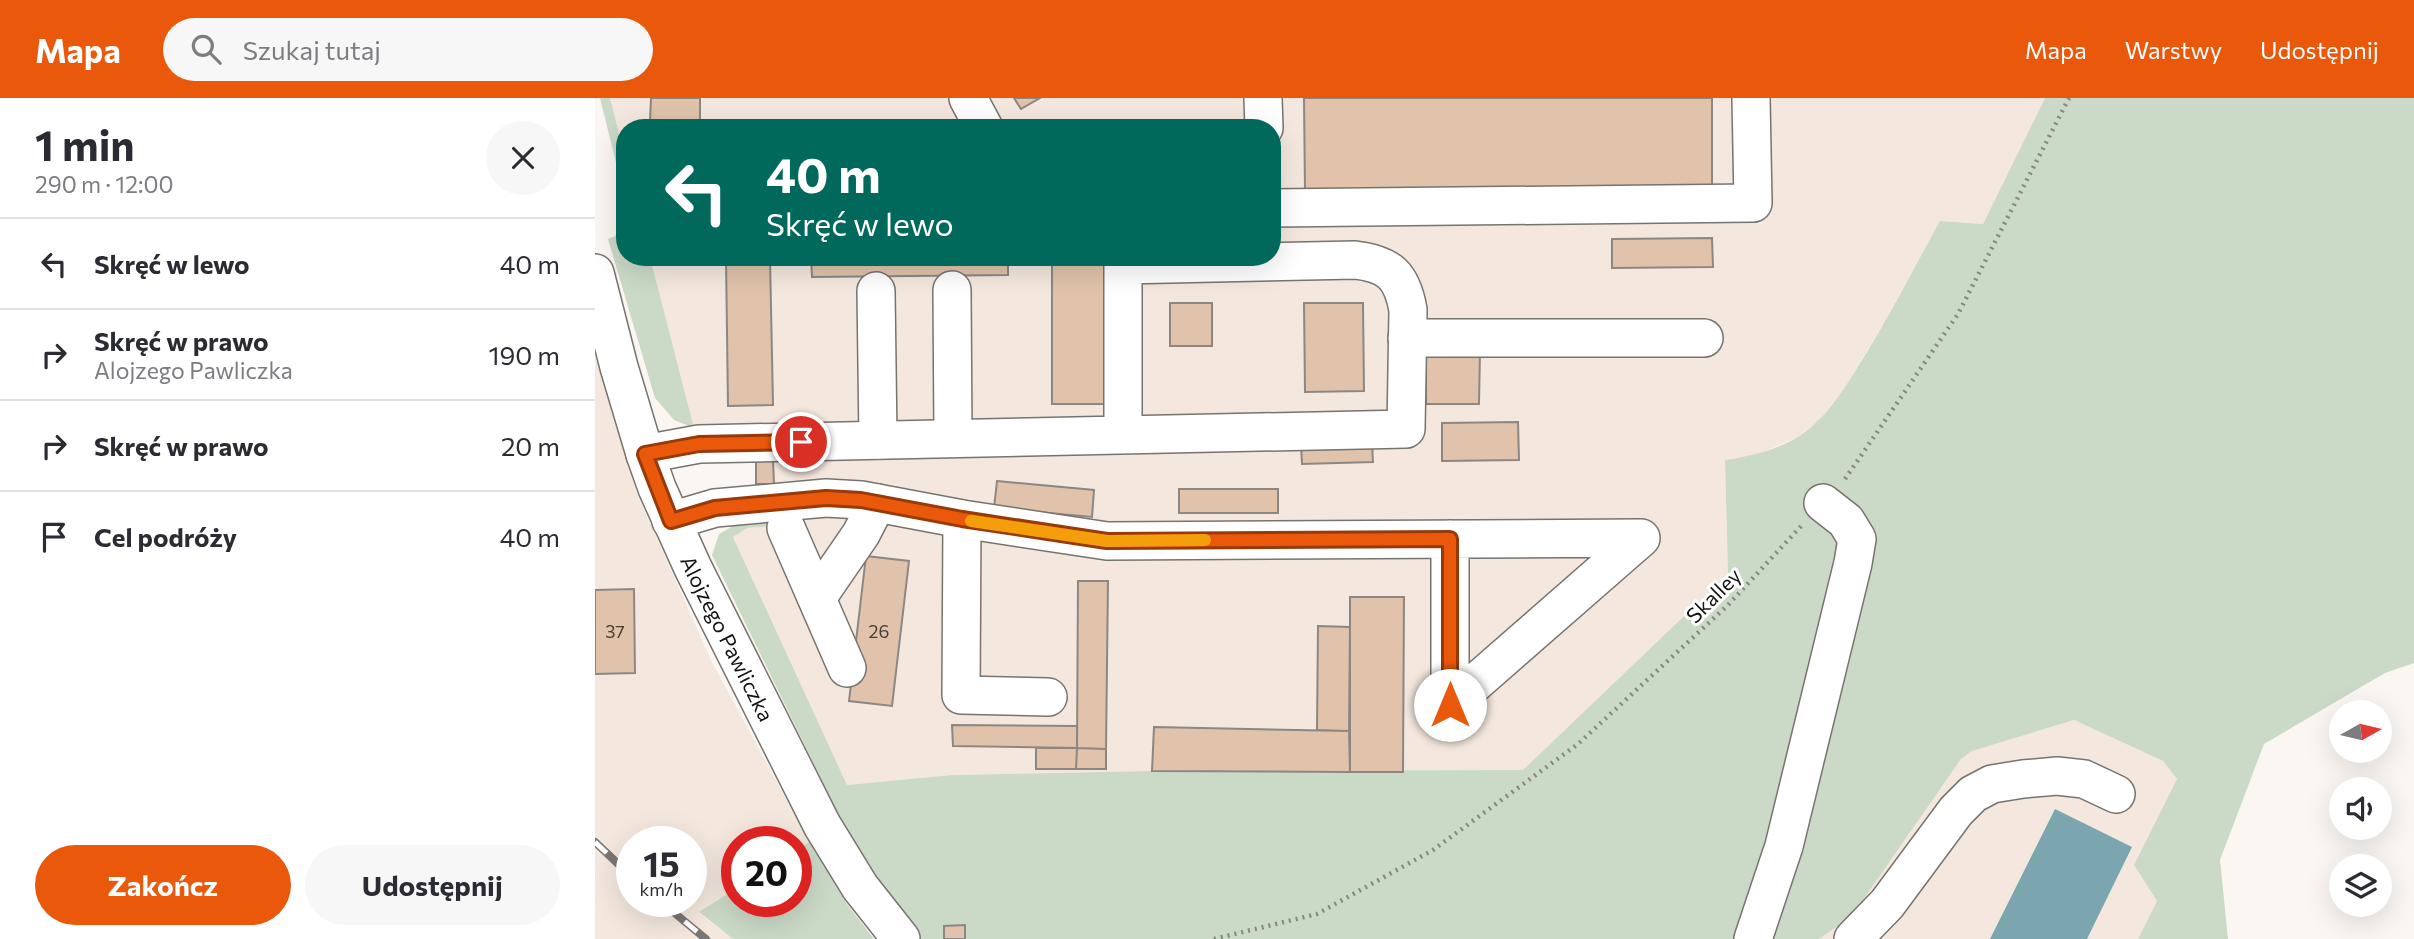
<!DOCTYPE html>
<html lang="pl">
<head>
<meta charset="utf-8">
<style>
  body { margin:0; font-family:Commissioner,sans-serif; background:#f7f7f7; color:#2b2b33; height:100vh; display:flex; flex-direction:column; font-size:26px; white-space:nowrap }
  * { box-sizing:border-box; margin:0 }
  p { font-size:23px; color:#7c7c81 }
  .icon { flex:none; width:38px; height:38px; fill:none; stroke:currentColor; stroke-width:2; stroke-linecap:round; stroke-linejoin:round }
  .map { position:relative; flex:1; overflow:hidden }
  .side { display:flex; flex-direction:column; background:#fff; width:595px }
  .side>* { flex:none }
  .hud { position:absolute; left:21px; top:21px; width:665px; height:147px; border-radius:28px; box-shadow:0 7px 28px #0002; background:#00695c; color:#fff; overflow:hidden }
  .needle { width:46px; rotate:82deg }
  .tools { position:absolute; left:1734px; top:602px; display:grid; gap:14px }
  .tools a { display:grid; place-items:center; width:63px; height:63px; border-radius:50%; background:#fff; box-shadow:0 7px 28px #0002; font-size:35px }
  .speed { position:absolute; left:21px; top:728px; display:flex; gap:14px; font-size:35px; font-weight:700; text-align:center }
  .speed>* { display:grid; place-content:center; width:91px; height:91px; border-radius:50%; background:#fff; box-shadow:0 7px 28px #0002; line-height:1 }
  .speed small { font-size:18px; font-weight:400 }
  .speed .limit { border:10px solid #d22; background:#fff; color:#111 }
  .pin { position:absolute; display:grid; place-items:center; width:60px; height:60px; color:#fff; margin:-30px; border:4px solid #fff; border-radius:50%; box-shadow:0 2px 7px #0007 }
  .me { position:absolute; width:77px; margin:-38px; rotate:0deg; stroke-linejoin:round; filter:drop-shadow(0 0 5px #0008) }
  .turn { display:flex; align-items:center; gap:24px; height:147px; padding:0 35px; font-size:32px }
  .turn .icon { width:91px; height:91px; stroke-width:2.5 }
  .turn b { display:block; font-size:49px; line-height:60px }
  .round { display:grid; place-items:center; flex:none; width:74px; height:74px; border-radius:37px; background:#f7f7f7 }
  .headline { display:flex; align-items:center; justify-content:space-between; height:119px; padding:0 35px }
  h1 { font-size:42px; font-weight:700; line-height:52px }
  .cta { display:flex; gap:14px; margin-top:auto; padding:14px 35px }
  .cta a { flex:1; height:80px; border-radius:42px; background:#ea580c; color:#fff; font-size:28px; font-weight:700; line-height:80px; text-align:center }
  .cta a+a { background:#f7f7f7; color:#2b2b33 }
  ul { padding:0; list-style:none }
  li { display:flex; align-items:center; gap:21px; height:91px; padding:0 35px; border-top:2px solid #e1e1e2 }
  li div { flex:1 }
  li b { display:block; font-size:26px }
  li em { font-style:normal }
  header { display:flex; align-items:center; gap:42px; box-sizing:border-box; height:98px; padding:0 35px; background:#ea580c; color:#fff }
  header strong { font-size:33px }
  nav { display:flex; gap:38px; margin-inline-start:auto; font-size:24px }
  .search { width:490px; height:63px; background:#f7f7f7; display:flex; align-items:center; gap:18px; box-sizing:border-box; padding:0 24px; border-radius:38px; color:#7c7c81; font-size:26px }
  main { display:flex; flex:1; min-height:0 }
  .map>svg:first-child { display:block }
</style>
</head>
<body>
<header>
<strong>Mapa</strong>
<div class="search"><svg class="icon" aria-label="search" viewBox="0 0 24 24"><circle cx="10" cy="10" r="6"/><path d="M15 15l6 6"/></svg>Szukaj tutaj</div>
<nav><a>Mapa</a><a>Warstwy</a><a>Udostępnij</a></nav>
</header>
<main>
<section class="side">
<div class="headline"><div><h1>1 min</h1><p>290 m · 12:00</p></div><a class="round"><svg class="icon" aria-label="close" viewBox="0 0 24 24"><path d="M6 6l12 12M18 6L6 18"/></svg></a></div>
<ul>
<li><svg class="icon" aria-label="left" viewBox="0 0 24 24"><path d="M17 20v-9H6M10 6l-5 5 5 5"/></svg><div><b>Skręć w lewo</b></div><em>40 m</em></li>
<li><svg class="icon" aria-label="right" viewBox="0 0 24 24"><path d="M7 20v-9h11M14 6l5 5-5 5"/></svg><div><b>Skręć w prawo</b><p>Alojzego Pawliczka</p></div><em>190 m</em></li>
<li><svg class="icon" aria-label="right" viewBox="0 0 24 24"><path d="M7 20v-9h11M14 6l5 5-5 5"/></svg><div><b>Skręć w prawo</b></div><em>20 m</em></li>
<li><svg class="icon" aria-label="arrive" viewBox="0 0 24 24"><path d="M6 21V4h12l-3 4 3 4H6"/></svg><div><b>Cel podróży</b></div><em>40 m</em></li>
</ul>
<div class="cta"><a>Zakończ</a><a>Udostępnij</a></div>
</section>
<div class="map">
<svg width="1819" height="841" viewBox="0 0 1819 841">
  <rect width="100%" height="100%" fill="#fbf6f1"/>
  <path fill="#f4e8de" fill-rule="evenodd" d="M15 0H1450L1388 126 1345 123 1288 226 1246 296 1222 324 1203 339 1161 357 1130 362 1133 476 928 672 557 673 357 677 252 687 138 439 152 430 179 428 178 328 99 330 55 159H677V30H30V59Z
    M0 249 41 393 115 560 214 744 201 752V744H142V790L104 815 138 841H0ZM37 744H96V803H37Z
    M1479 622 1568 663 1582 681 1539 767 1562 803 1543 841H1224L1257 818 1366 661 1377 653Z"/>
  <path fill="#cbd9c7" d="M5 0H15L30 59V101Z
    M1450 0H1819V565L1790 575 1669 646 1625 762 1633 841H1543L1562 803 1539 767 1582 681 1568 663 1479 622 1377 653 1366 661 1257 818 1224 841H323L270 771 117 457 124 436 154 419 179 415V428L152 430 138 439 252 687 357 677 557 673 928 672 1133 476 1130 362C1156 358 1183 352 1206 337 1236 316 1253 284 1272 254 1298 211 1321 166 1345 123L1388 126Z
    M30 134V159H55L99 330 79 322 60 300 13 141Z
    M214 744 252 806 279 841H138L104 814 142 790V803H201V752Z"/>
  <path fill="#7ba5af" d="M1460 711 1537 749 1492 841H1395Z"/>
  <path fill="#e0c3aa" stroke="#8c8783" stroke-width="2" d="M56 0H105V25H102V30H76V24H55Z
    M419 0H445L426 11Z
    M709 0H1117V90L710 94Z
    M1117 140 1118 169 1017 170V141Z
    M216 159H413V177L217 179Z
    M457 159H510L511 306H457Z
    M175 160 178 307 133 308 131 161Z
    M575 205H617V248H575Z
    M709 205H768L769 293 710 294Z
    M831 253H885L884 306H831Z
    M923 324 924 362 847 363V325Z
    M777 345 778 364 707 366 706 347Z
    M161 361H178L179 386H161Z
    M402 383 499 392 497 419 399 410Z
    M584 391H683V415H584Z
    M271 458 314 463 297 608 254 603Z
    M483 483H513L511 651 482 650Z
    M39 491 40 575 0 576V492Z
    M755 499H809L808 674H755Z
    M723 528 755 529 754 633 722 632Z
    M357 627 482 628V650L358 648Z
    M559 629 754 633 755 674 557 673Z
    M441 650H482L481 671H441Z
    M482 650 511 651V671H481Z
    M370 827V841H349V828Z"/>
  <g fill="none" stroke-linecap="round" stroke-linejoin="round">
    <defs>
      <g id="minor">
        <path d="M373 0 389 30"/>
        <path d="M668 0 669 30"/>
        <path d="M677 110 1158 105 1156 0"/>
        <path id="s1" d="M0 175 24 269 50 356 62 390 98 470 227 727 265 789 306 841"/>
        <path d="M357 192 358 340"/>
        <path d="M281 193 283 342"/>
        <path d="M812 240H1109"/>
        <path d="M50 356 104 346 811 331 813 212C807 177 794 166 760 162L528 167V337"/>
        <path d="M367 421 366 597 453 599"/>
        <path d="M76 423 120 410 231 400 266 402 367 421 512 443 1046 440 855 607V441"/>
        <path d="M191 430 252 570"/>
        <path d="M222 500 266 436 282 405"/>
        <path d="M1158 841 1189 748 1258 465 1262 441 1251 423 1228 405"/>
        <path d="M1258 841 1292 806 1361 713 1378 696 1397 686 1428 681 1462 678 1489 681 1521 696"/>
      </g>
    </defs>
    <use href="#minor" stroke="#77736f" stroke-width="40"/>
    <path stroke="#888582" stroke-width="4.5" stroke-dasharray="2 5" stroke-linecap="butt" d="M1250 381 1363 216 1474 0
      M619 841 722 816 838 752 983 646 1133 507 1208 426"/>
    <use href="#minor" stroke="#fff" stroke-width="37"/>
    <defs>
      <path id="rail" d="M0 744 37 779
        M65 803 111 841"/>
    </defs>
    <use href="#rail" stroke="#797673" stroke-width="8"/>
    <use href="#rail" stroke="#fff" stroke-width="5" stroke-dasharray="16" stroke-linecap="butt"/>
  </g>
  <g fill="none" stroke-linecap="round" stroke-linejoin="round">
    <defs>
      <path id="route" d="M206 344 104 346 50 356 76 423 120 410 231 400 266 402 367 421 512 443 855 441V607"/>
    </defs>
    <use href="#route" stroke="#983908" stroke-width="18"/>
    <use href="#route" stroke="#ea580c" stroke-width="12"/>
    <path stroke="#f59e0b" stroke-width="12" d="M376 423 512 443 610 442"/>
  </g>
  <g text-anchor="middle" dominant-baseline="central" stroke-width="6" stroke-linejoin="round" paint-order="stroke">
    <g font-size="18" fill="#463e36">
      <text x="20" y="533">37</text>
      <text x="284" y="533">26</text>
    </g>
    <g font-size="21" fill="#131210" stroke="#fff">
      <text transform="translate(1118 497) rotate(-45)">Skalley</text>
      <text stroke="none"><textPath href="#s1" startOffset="390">Alojzego Pawliczka</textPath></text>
    </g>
  </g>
</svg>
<div class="tools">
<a><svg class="needle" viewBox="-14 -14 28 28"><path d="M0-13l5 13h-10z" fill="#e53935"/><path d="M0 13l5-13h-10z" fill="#7c7c81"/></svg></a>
<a><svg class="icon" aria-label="sound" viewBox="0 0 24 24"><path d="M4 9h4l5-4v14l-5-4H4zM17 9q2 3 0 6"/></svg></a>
<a><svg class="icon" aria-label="layers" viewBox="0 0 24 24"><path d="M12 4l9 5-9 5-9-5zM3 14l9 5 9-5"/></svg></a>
</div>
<div class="speed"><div>15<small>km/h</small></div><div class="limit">20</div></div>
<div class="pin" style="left:206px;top:344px;background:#d93025"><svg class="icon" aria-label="arrive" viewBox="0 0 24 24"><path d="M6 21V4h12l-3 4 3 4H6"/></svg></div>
<svg class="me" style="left:855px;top:607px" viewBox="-20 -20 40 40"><circle r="19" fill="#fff"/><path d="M0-13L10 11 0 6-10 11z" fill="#ea580c"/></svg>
<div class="hud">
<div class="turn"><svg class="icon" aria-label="left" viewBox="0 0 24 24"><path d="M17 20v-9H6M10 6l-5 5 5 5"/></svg><div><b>40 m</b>Skręć w lewo</div></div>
</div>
</div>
</main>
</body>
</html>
